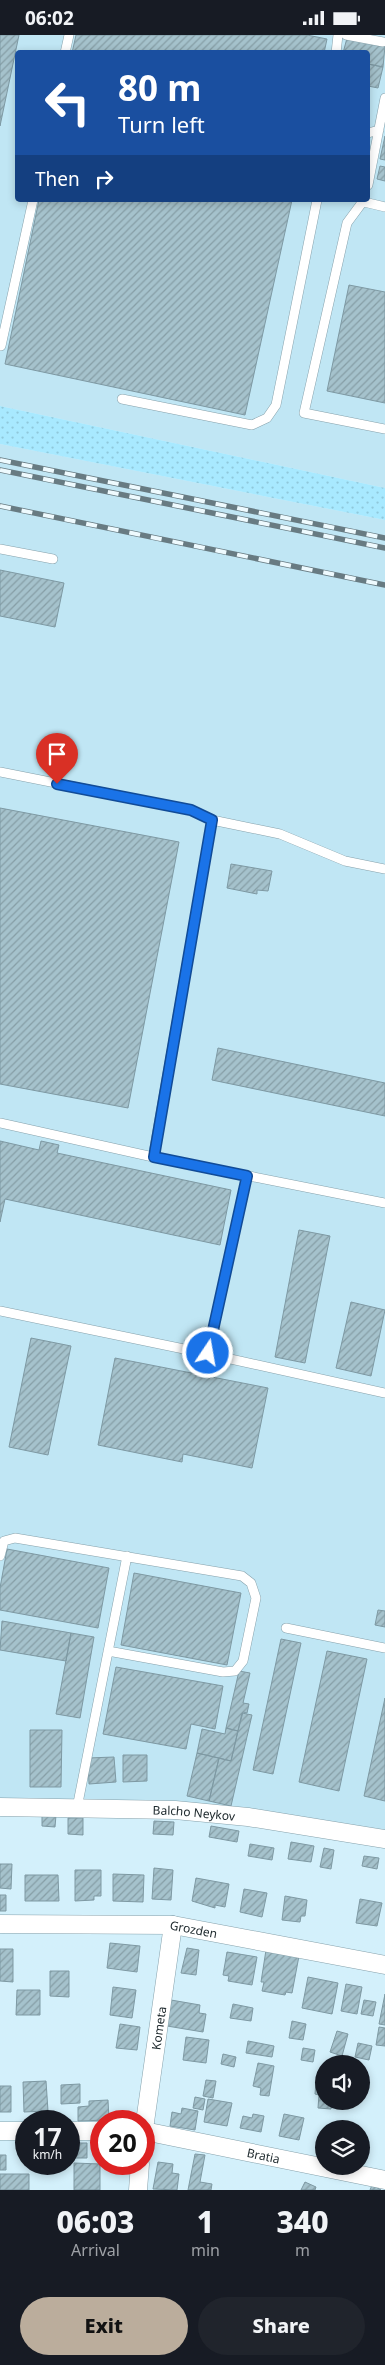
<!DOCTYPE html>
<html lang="en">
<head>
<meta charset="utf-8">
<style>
  body { margin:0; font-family:"Noto Sans",sans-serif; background:#20242c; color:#f1f3f6; height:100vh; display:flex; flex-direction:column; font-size:19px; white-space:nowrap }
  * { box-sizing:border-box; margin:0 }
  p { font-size:16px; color:#9ea1a6 }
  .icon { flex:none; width:28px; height:28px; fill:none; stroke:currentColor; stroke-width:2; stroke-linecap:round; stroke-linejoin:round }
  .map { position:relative; height:2155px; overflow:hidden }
  .details { display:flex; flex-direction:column; background:#171b24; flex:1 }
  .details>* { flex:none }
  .top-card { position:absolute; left:15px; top:15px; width:355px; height:152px; border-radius:5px; box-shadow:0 2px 8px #0003; background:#1a4fa0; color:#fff; overflow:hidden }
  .buttons { position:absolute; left:315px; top:2020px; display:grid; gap:10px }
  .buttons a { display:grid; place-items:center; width:55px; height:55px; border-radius:50%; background:#171b24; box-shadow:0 2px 8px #0003; font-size:25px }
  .speed { position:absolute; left:15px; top:2075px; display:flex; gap:10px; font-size:25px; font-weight:700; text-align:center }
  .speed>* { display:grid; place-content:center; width:65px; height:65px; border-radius:50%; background:#171b24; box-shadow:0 2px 8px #0003; line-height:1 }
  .speed small { font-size:12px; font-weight:400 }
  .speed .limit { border:8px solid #d22; background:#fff; color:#111 }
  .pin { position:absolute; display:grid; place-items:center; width:42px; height:42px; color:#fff; margin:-51px -21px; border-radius:50% 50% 50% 0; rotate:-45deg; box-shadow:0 0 5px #0007 }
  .pin .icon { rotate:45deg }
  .me { position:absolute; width:55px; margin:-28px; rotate:12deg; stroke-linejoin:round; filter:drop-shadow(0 0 4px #0008) }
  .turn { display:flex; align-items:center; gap:18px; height:105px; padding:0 20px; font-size:22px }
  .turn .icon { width:65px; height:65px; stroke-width:2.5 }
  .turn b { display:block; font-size:35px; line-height:42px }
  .then { display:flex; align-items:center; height:48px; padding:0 20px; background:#0003; gap:10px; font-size:19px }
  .eta { display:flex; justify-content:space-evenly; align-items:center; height:85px; text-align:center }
  .eta b { font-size:30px; font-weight:800; line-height:35px }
  .button { display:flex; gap:10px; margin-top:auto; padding:10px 20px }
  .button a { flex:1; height:58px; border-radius:30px; background:#bbad9c; color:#111; font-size:20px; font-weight:800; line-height:58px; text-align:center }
  .button a+a { background:#20242c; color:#f1f3f6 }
  .status { display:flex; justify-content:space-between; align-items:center; height:35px; padding:0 25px; background:#171b24; direction:ltr }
  .status svg { height:14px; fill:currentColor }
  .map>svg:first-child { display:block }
</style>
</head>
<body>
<div class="status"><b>06:02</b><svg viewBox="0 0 49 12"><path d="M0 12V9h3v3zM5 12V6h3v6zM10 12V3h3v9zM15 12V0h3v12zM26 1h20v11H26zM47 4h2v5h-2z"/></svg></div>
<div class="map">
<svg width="385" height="2155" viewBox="0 0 385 2155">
  <defs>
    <pattern id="grass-dots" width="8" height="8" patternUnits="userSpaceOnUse" patternTransform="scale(1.25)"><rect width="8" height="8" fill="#a8e9ff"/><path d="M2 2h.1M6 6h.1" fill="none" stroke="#90c8db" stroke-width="1.8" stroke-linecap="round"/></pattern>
    <pattern id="building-hatch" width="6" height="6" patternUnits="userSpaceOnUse" patternTransform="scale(1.25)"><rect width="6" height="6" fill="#a5c2cc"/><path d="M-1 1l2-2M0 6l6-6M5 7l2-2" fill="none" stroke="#869ea6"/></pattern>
  </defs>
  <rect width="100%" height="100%" fill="#d3f0fb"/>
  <path fill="#c0e6f4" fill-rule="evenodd" d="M0 0H385V453L0 371ZM18 18H368V165H18Z
    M0 409 385 485V1799L0 1767Z"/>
  <path fill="url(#grass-dots)" d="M0 371 385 453V485L0 409Z"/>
  <path fill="url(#building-hatch)" stroke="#7e99a3" d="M0 0H19L0 91Z
    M76 0H307L327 4 324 18H72Z
    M347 3 385 11 383 32 368 29V18H343Z
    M368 29 383 32 378 53 368 51Z
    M385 101V125L380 124Z
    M380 131 385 132V146L377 144Z
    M39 165H292L245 380 5 329Z
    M349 250 385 257V368L327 356Z
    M0 535 64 548 55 592 0 581Z
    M0 773 179 807 128 1073 0 1049Z
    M231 829 272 836 268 856 257 855V859L227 853Z
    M218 1013 385 1048V1081L212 1045Z
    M0 1106 39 1115 41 1106 59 1110 57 1118 231 1155 220 1210 5 1164 0 1187Z
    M299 1195 330 1201 305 1328 275 1322Z
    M351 1267 385 1275 371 1341 336 1333Z
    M31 1303 71 1311 48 1420 9 1412Z
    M115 1323 268 1353 252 1433 183 1419 182 1427 98 1410Z
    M7 1514 109 1533 98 1593 0 1575V1553Z
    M134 1538 241 1558 227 1630 121 1610Z
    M378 1575 385 1576V1592L375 1590Z
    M2 1586 71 1598 66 1626 0 1615Z
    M71 1598 94 1602 80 1683 56 1679Z
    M281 1604 301 1608 273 1739 253 1735Z
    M327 1616 367 1624 339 1756 299 1747Z
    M116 1632 223 1651 215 1694 191 1689 186 1714 103 1699Z
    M239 1636 250 1638 243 1668 249 1669 247 1678 243 1677 238 1696 226 1693Z
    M385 1663V1766L364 1761Z
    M242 1678 252 1680 231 1771 209 1766 219 1723 231 1726Z
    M226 1693 238 1696 231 1726 197 1718 202 1694 225 1699Z
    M30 1695H62L61 1752H30Z
    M197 1718 219 1723 209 1766 187 1761Z
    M123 1720H147V1746L123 1747Z
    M114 1722 116 1747 89 1749 88 1723Z
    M42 1779 56 1780 55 1792 42 1791Z
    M68 1783H83V1800L68 1799Z
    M154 1786 174 1787 173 1800 153 1799Z
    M211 1791 239 1796 237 1807 209 1802Z
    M291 1807 314 1811 311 1827 288 1824Z
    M250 1809 274 1813 272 1825 248 1821Z
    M324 1813 334 1815 331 1834 320 1832Z
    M364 1821 379 1823 377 1834 362 1831Z
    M0 1829H12L11 1854 0 1853Z
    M154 1833 173 1835 171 1865 152 1864Z
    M75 1835H101V1861H94V1865L75 1866Z
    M113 1839 144 1840 143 1867 113 1866Z
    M25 1840H58L59 1866H25Z
    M196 1843 229 1849 225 1872 215 1870V1873L192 1866Z
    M244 1854 267 1858 262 1882 240 1877Z
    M0 1860H6V1876H0Z
    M285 1861 307 1865 305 1881H301L300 1887 282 1885Z
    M360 1864 382 1868 377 1891 356 1888Z
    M110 1908 140 1911 137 1937 107 1933Z
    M187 1913 199 1915 196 1940 181 1938Z
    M0 1914H13V1947L0 1946Z
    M266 1915 299 1921 292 1958 286 1957 285 1960 262 1956 264 1947H261Z
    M227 1917 257 1922 252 1950 228 1946 229 1941 223 1940Z
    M50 1936H69V1962L50 1961Z
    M308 1942 338 1948 332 1979 302 1973Z
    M346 1949 362 1952 357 1979 341 1976Z
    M113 1952 136 1955 132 1983 110 1980Z
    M17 1955H40V1980H16Z
    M385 1959V1990L379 1989Z
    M171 1965 200 1970 199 1978 206 1979 203 1997 167 1991Z
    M364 1965 376 1967 373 1981 361 1979Z
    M233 1969 253 1973 251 1986 230 1983Z
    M292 1986 306 1989 303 2005 289 2003Z
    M120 1989 140 1992 137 2015 116 2013Z
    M379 1992 385 1993V2011L376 2010Z
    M337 1996 348 1999 342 2021 330 2017Z
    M186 2002 209 2005 206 2028 183 2025Z
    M248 2006 274 2011 272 2022 246 2018Z
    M358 2008 372 2011 369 2025 355 2022Z
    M303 2013 315 2015 313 2027 301 2025Z
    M223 2019 236 2022 234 2032 221 2029Z
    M258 2028 274 2031 269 2061 260 2060 261 2053 253 2051Z
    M206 2045 216 2046 213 2063 203 2061Z
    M46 2046 48 2076 24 2077 23 2047Z
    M316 2047 324 2048V2066H332L331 2074 318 2073 319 2060 315 2059Z
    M80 2049V2068L61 2069V2050Z
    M0 2051H11V2077H0Z
    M195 2062 205 2064 203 2075 193 2073Z
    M208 2064 232 2068 227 2091 204 2087Z
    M108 2065 109 2085 78 2086V2072L89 2071V2066Z
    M182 2073 198 2076 195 2095 170 2091 172 2077 181 2079Z
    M253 2079 264 2081 261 2097 240 2093 243 2081 252 2083Z
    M284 2079 304 2083 299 2105 279 2101Z
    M69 2108H87V2123H69Z
    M195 2119 205 2120 200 2147 212 2149 211 2155H188Z
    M0 2120H6V2135H0Z
    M158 2127 173 2129 172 2138 179 2139 177 2155 153 2154Z
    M74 2128 100 2129V2155H74Z
    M0 2139H29V2155H0Z
    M305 2147 316 2152 315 2155H301Z
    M372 2150 381 2155H370Z"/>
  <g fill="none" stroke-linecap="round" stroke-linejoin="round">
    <defs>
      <path id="lane" d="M346 0 383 7
        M65 18 69 0
        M336 18 338 0
        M368 98 379 95
        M368 150 385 63
        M364 165 347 188 304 378 385 394
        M364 167 385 172
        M1 311 33 165
        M122 364 252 390 267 383 276 370 317 165
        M0 514 53 524
        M0 737 191 775 212 785
        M0 1088 153 1122 385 1168
        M153 1122 212 785 280 799 345 826 385 834
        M0 1276 208 1319 385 1358
        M208 1319 247 1141
        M0 1521 4 1506 15 1503 242 1541 251 1548 256 1563 243 1626 235 1636 223 1637 108 1616
        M286 1593 385 1613
        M77 1773 127 1521"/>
      <g id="street">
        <path id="s1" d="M0 1772 175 1775 248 1782 385 1804"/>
        <path id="s2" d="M0 1889 173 1890 385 1930"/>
        <path id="s3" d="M144 2094 173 1890"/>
        <path d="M0 2096H26"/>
        <path d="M69 2096H101"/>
        <path id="s4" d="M144 2096 385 2145"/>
        <path d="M138 2155 140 2129"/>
      </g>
    </defs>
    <use href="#lane" stroke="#86a1ab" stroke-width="10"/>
    <use href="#street" stroke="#86a1ab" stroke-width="19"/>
    <use href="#lane" stroke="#fff" stroke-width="9"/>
    <use href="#street" stroke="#fff" stroke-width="18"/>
    <defs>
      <path id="rail" d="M0 425 385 503
        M0 435 385 513
        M0 471 385 550"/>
    </defs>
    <use href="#rail" stroke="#687b82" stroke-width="5.5"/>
    <use href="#rail" stroke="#eefafe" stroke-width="4" stroke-dasharray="11" stroke-linecap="butt"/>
  </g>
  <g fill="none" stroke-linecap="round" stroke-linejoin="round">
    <defs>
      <path id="route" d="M57 749 191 775 212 785 154 1122 247 1141 208 1318"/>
    </defs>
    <use href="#route" stroke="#114b97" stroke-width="12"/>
    <use href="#route" stroke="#1a73e8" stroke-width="9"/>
  </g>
  <g text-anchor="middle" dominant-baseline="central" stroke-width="5" stroke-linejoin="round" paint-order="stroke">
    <g font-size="12" fill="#202b2f" stroke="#eefafe">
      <text stroke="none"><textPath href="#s1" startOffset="194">Balcho Neykov</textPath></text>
      <text stroke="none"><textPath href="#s2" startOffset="194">Grozden</textPath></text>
      <text stroke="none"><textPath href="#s3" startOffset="102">Kometa</textPath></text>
      <text stroke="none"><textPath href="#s4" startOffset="122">Bratia</textPath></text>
    </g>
  </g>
</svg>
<div class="buttons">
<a><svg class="icon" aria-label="sound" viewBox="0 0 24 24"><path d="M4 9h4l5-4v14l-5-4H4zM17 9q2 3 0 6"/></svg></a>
<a><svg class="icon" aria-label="layers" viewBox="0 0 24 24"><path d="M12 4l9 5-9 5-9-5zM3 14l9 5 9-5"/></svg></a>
</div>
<div class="speed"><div>17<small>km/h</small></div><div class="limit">20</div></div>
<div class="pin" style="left:57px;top:749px;background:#d93025"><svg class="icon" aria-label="arrive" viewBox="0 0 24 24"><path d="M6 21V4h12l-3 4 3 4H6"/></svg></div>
<svg class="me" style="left:208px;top:1318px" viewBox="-20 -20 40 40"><circle r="17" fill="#1a73e8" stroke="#fff" stroke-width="3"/><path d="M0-11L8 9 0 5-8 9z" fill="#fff"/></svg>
<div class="top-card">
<div class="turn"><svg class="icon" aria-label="left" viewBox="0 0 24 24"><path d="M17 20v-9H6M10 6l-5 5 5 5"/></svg><div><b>80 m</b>Turn left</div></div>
<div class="then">Then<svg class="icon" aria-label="right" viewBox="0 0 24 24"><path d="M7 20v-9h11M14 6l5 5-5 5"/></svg></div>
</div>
</div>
<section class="details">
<div class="eta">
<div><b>06:03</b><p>Arrival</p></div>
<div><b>1</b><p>min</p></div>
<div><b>340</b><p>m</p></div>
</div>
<div class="button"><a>Exit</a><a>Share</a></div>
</section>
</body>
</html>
